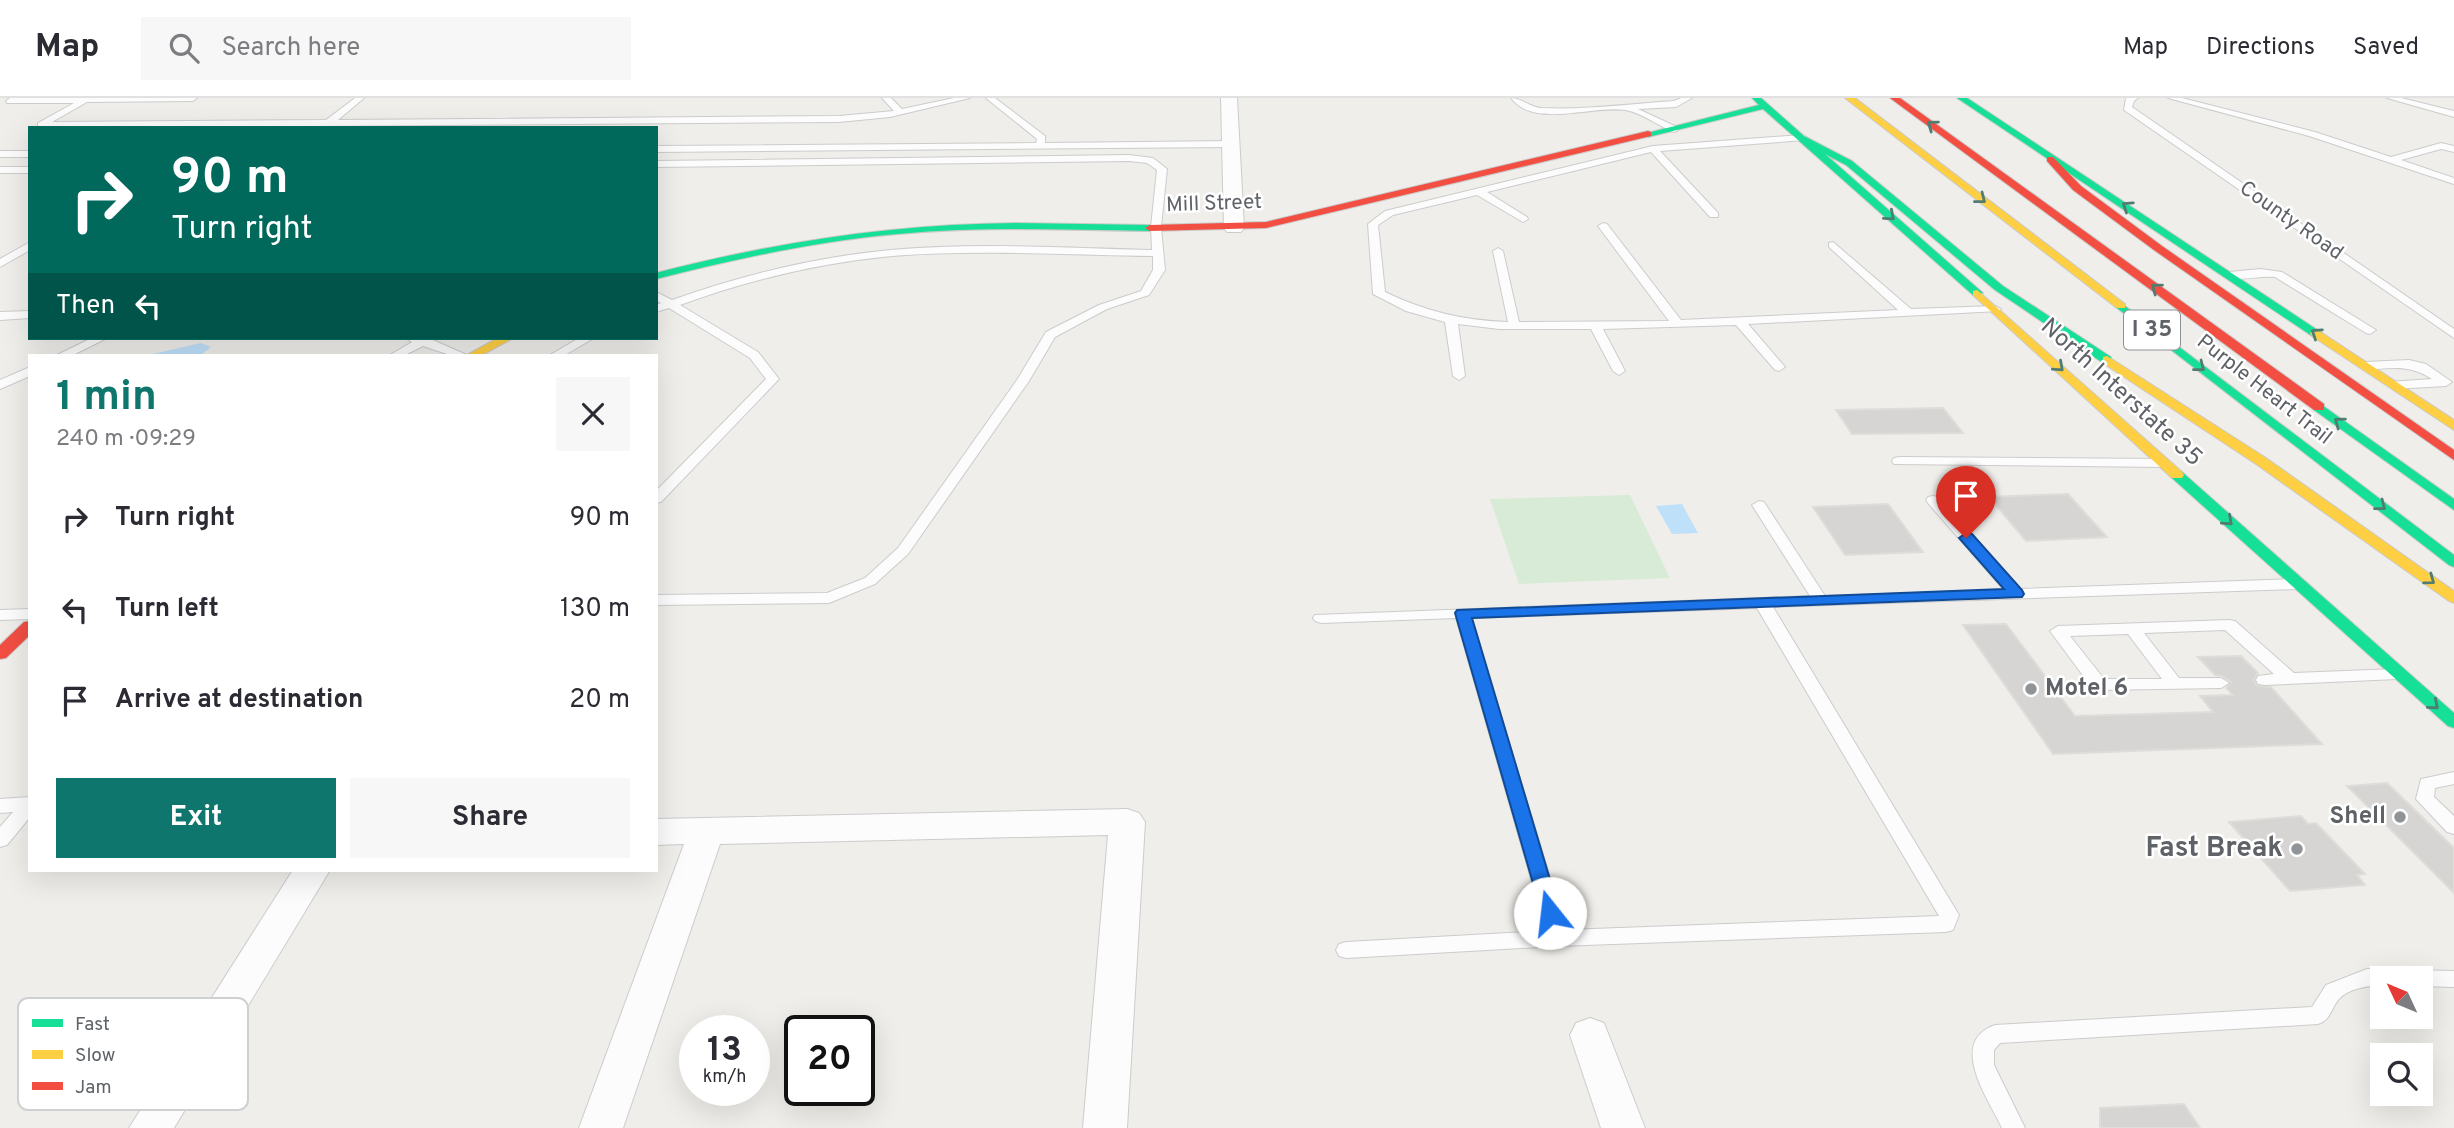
<!DOCTYPE html>
<html lang="en">
<head>
<meta charset="utf-8">
<style>
  body { margin:0; font-family:Overpass,sans-serif; background:#f7f7f7; color:#2b2b33; height:100vh; display:flex; flex-direction:column; font-size:26px; white-space:nowrap }
  * { box-sizing:border-box; margin:0 }
  p { font-size:23px; color:#7c7c81 }
  .icon { flex:none; width:38px; height:38px; fill:none; stroke:currentColor; stroke-width:2; stroke-linecap:round; stroke-linejoin:round }
  .map { position:relative; flex:1; overflow:hidden }
  .drawer { position:absolute; left:28px; top:256px; width:630px; height:518px; display:flex; flex-direction:column; background:#fff; border-radius:0px; box-shadow:0 7px 28px #0002 }
  .drawer>* { flex:none }
  .hud { position:absolute; left:28px; top:28px; width:630px; height:214px; border-radius:0px; box-shadow:0 7px 28px #0002; background:#00695c; color:#fff; overflow:hidden }
  .needle { width:46px; rotate:314deg }
  .tools { position:absolute; left:2370px; top:868px; display:grid; gap:14px }
  .tools a { display:grid; place-items:center; width:63px; height:63px; border-radius:0px; background:#fff; box-shadow:0 7px 28px #0002; font-size:35px }
  .speed { position:absolute; left:679px; top:917px; display:flex; gap:14px; font-size:35px; font-weight:700; text-align:center }
  .speed>* { display:grid; place-content:center; width:91px; height:91px; border-radius:50%; background:#fff; box-shadow:0 7px 28px #0002; line-height:1 }
  .speed small { font-size:18px; font-weight:400 }
  .speed .limit { border:4px solid #111; border-radius:10px; background:#fff; color:#111 }
  .pin { position:absolute; display:grid; place-items:center; width:60px; height:60px; color:#fff; margin:-72px -30px; border-radius:50% 50% 50% 0; rotate:-45deg; box-shadow:0 0 7px #0007 }
  .pin .icon { rotate:45deg }
  .me { position:absolute; width:77px; margin:-38px; rotate:344deg; stroke-linejoin:round; filter:drop-shadow(0 0 5px #0008) }
  .turn { display:flex; align-items:center; gap:24px; height:147px; padding:0 28px; font-size:32px }
  .turn .icon { width:91px; height:91px; stroke-width:2.5 }
  .turn b { display:block; font-size:49px; line-height:60px }
  .then { display:flex; align-items:center; height:66px; padding:0 28px; background:#0003; gap:14px; font-size:26px }
  .round { display:grid; place-items:center; flex:none; width:74px; height:74px; border-radius:0px; background:#f7f7f7 }
  .overview { display:flex; align-items:center; justify-content:space-between; height:119px; padding:0 28px }
  h1 { font-size:42px; font-weight:700; line-height:52px; color:#0f766e }
  .primary-button { display:flex; gap:14px; margin-top:auto; padding:14px 28px }
  .primary-button a { flex:1; height:80px; border-radius:0px; background:#0f766e; color:#fff; font-size:28px; font-weight:700; line-height:80px; text-align:center }
  .primary-button a+a { background:#f7f7f7; color:#2b2b33 }
  ul { padding:0; list-style:none }
  li { display:flex; align-items:center; gap:21px; height:91px; padding:0 28px }
  li div { flex:1 }
  li b { display:block; font-size:26px }
  li em { font-style:normal }
  header { display:flex; align-items:center; gap:42px; box-sizing:border-box; height:98px; padding:0 35px; background:#fff; border-bottom:2px solid #e1e1e2 }
  header strong { font-size:33px }
  nav { display:flex; gap:38px; margin-inline-start:auto; font-size:24px }
  .search { width:490px; height:63px; background:#f7f7f7; display:flex; align-items:center; gap:18px; box-sizing:border-box; padding:0 24px; border-radius:0px; color:#7c7c81; font-size:26px }
  .map>svg:first-child { display:block }
</style>
</head>
<body>
<header>
<strong>Map</strong>
<div class="search"><svg class="icon" aria-label="search" viewBox="0 0 24 24"><circle cx="10" cy="10" r="6"/><path d="M15 15l6 6"/></svg>Search here</div>
<nav><a>Map</a><a>Directions</a><a>Saved</a></nav>
</header>
<div class="map">
<svg width="2454" height="1030" viewBox="0 0 2454 1030">
  <rect width="100%" height="100%" fill="#efeeea"/>
  <path fill="#d8ebd6" d="M1630 397 1670 480 1519 486 1490 401Z"/>
  <path fill="#bfe0f9" d="M201 245 211 249 201 257H148Z
    M1682 406 1698 435 1672 436 1656 408Z"/>
  <path fill="#d6d5d3" stroke="#deddd9" stroke-width="2" d="M1943 310 1963 335 1852 336 1836 312Z
    M2068 396 2107 439 2026 443 1989 399Z
    M1888 406 1923 454 1845 457 1813 409Z
    M2006 526 2075 618 2213 614 2200 598 2233 597 2226 590 2231 584 2222 578 2215 577 2198 559 2241 558 2258 575 2254 581 2256 587 2271 589 2322 646 2053 656 1963 527Z
    M2387 685 2454 750V795L2347 688Z
    M2301 718 2308 726 2316 725 2365 776 2357 777 2365 787 2290 793 2229 724Z
    M2184 1006 2200 1030H2100V1010Z"/>
  <g fill="none" stroke-linecap="round" stroke-linejoin="round">
    <defs>
      <path id="lane" d="M10 0H197L193 3 87 4 52 24 326 22 355 0H364L338 22 839 18 894 13 882 0H891L902 11 954 0H970L890 19 839 24 41 30 38 29V25L74 5H7L6 3Z
        M986 0H995L1045 38V45L1231 43 1236 46 1231 49 656 54V48L1036 45 1037 41Z
        M1511 0C1522 0 1529 9 1541 10 1585 12 1630 6 1674 3L1681 0H1692L1676 9 1638 11 1677 29V33L1674 34C1658 28 1641 14 1625 12 1592 7 1534 31 1511 0Z
        M2126 0H2138L2134 3 2132 9 2454 231V240L2124 12Z
        M2168 0H2182L2315 34 2391 59 2441 45 2454 48V54L2441 51 2401 62 2454 80V86L2309 38Z
        M2387 0H2401L2454 13V19Z
        M1802 37 1805 38V42L1660 53 1718 115V119H1710L1651 54 1487 94 1527 119 1528 121 1523 124 1477 97 1393 117 1378 127 1385 194C1424 213 1464 223 1508 224L1493 153 1498 150 1503 153 1519 224 1669 223 1598 128 1603 125 1607 126 1681 222 1898 212 1829 149V145L1833 144 1911 211 1995 208 2001 211 1999 213 1748 226 1785 269 1779 273 1775 272 1736 227 1603 231 1625 273 1619 277 1613 273 1591 231H1499L1458 226 1465 278 1459 282 1453 278 1445 224 1406 213 1373 196 1368 126 1385 113 1653 48Z
        M0 53H30V59H0Z
        M1129 57 1153 60 1167 71 1161 129 1165 172 1149 197 1107 211 1055 239 1029 283 908 456 875 486 829 505 656 507V497L827 495 865 480 898 450 1017 282 1046 234 1099 207 1141 193 1153 172V158C1066 157 978 151 892 158 819 165 748 182 680 207L758 254 779 281 661 404 656 405V393L766 281 750 260 669 210 656 214V207L661 205 656 202V194L672 202C742 177 816 159 890 152 977 144 1065 150 1152 152L1151 129 1157 72 1147 65 1129 63 656 69V63Z
        M0 69H30V75H0Z
        M30 144V152L0 169V161Z
        M2261 171 2282 174 2376 232 2370 236 2366 235 2275 179C2260 177 2235 185 2223 177L2229 174Z
        M30 213V220L0 222V214Z
        M92 240H107L73 257H57Z
        M406 240H428L467 257H450L423 248 405 257H390L412 244Z
        M579 240H594L565 257H550Z
        M2409 262 2426 266 2452 284 2446 288 2393 291 2387 287 2389 284 2432 281C2409 266 2392 270 2365 272L2359 268 2365 264Z
        M30 269V278L0 291V282Z
        M1899 359 2165 361 2172 365 2165 369 1894 366 1892 363 1894 360Z
        M1933 398 1938 399 2020 491 2297 481 2305 486 2297 491 1773 509 1956 812 1959 817 1953 832 1946 834 1558 848 1346 860 1339 858 1336 852 1339 846 1346 844 1546 833 1456 520 1321 525 1315 523 1313 520 1315 517 1810 498 1752 407 1759 403 1764 404 1825 498 2004 492 1928 405 1926 402 1928 399ZM1757 510 1939 818 1566 832 1471 520Z
        M30 511V521L0 522V512Z
        M2229 522 2235 523 2294 575 2397 571 2405 576 2397 581 2264 587 2258 586 2256 582 2258 578 2274 576 2225 532 2144 535 2179 580H2221L2229 585 2221 590 2099 592 2093 591 2050 533 2058 528ZM2128 536 2162 581H2104L2070 538Z
        M2454 674V686L2435 690 2434 699 2454 718V736L2447 734 2416 701 2421 681Z
        M30 699V719L7 747 0 749V729L13 714 0 715V701Z
        M2367 871 2454 873V889L2420 888V880H2382V888C2369 887 2348 891 2339 901 2331 910 2331 922 2318 926L2000 945 1994 952V967L2025 1030H2002C1989 1002 1947 944 1995 927L2312 909 2326 887Z"/>
      <path id="street" d="M1221 0H1237L1244 130 1241 134H1227L1224 130Z
        M1127 711 1139 715 1145 724 1127 1030H1083L1108 737 720 746 623 1030H579L684 746 656 747V721Z
        M293 772H330L174 1030H129Z
        M1590 920 1604 925 1645 1030H1601L1570 937 1576 925Z"/>
      <path id="fast" d="M1752 0H1761L1804 38 1852 63 2003 188 2111 259V265H2103L1995 192 1846 67 1825 56 1983 195 1973 197 1763 11 1648 39 1643 36 1759 7Z
        M1957 0H1967L2322 235 2316 239 2312 238Z
        M1016 125 1150 127 1155 130 1150 133C1066 132 982 128 898 136 816 143 736 161 656 181V175C775 144 893 126 1016 125Z
        M2121 205 2454 457V469L2449 467 2117 210 2115 208Z
        M2319 305 2454 401V412L2314 312 2313 309Z
        M2177 373 2182 374 2454 615V630L2448 628 2172 380 2170 377Z"/>
      <path id="slow" d="M1845 0H1855L2125 206V210H2117Z
        M1977 192 2182 374 2184 377 2182 380H2172L1973 197V193Z
        M2316 231 2454 322V332L2312 238 2310 235Z
        M498 240H513L482 257H467Z
        M2107 258 2266 360 2454 493V505L2449 503 2256 366 2103 265V259Z"/>
      <path id="jam" d="M1890 0H1900L2324 306V312H2314Z
        M1648 33 1651 34V38L1266 130 1150 133 1145 130 1150 127 1266 124Z
        M2047 59H2053L2081 88 2162 148 2454 352V362L2154 152 2073 92 2047 63Z
        M30 523V537L6 560 0 561V547L24 524Z"/>
    </defs>
    <use href="#lane" stroke="#cbcccc" stroke-width="2"/>
    <use href="#street" stroke="#cbcccc" stroke-width="2"/>
    <use href="#fast" stroke="#cacacb" stroke-width="2"/>
    <use href="#slow" stroke="#cacacb" stroke-width="2"/>
    <use href="#jam" stroke="#cacacb" stroke-width="2"/>
    <use href="#lane" fill="#fdfcfc" fill-rule="evenodd"/>
    <use href="#street" fill="#fdfcfc" fill-rule="evenodd"/>
    <use href="#fast" fill="#16e098" fill-rule="evenodd"/>
    <use href="#slow" fill="#ffcf43" fill-rule="evenodd"/>
    <use href="#jam" fill="#f24e42" fill-rule="evenodd"/>
  </g>
  <defs><path id="oneway-chevron" d="M-2-3.5L2.5 0L-2 3.5" fill="none" stroke-width="1.6" stroke-linecap="round" stroke-linejoin="round" transform="scale(1.75)"/></defs>
  <g stroke="#507c72">
    <use href="#oneway-chevron" transform="translate(1932 27) rotate(-144)"/>
    <use href="#oneway-chevron" transform="translate(1981 101) rotate(38)"/>
    <use href="#oneway-chevron" transform="translate(2127 108) rotate(-146)"/>
    <use href="#oneway-chevron" transform="translate(1890 118) rotate(41)"/>
    <use href="#oneway-chevron" transform="translate(2156 190) rotate(-144)"/>
    <use href="#oneway-chevron" transform="translate(2316 235) rotate(-146)"/>
    <use href="#oneway-chevron" transform="translate(2059 269) rotate(42)"/>
    <use href="#oneway-chevron" transform="translate(2200 269) rotate(38)"/>
    <use href="#oneway-chevron" transform="translate(2339 324) rotate(-144)"/>
    <use href="#oneway-chevron" transform="translate(2381 408) rotate(38)"/>
    <use href="#oneway-chevron" transform="translate(2228 423) rotate(42)"/>
    <use href="#oneway-chevron" transform="translate(2430 482) rotate(36)"/>
    <use href="#oneway-chevron" transform="translate(2434 607) rotate(41)"/>
  </g>
  <path fill="#1a73e8" stroke="#114b97" stroke-width="2" d="M1966 435 1972 436 2022 492 2024 496 2022 499 1472 520 1560 815 1557 820 1550 822 1543 820 1455 515 1457 512 2004 491 1959 440Z"/>
  <g fill="#919496" stroke="#fff" stroke-width="2.5">
    <circle cx="2031" cy="591" r="7"/>
    <circle cx="2400" cy="719" r="7"/>
    <circle cx="2297" cy="751" r="7"/>
  </g>
  <g text-anchor="middle" dominant-baseline="central" stroke-width="5" stroke-linejoin="round" paint-order="stroke">
    <g font-size="21" fill="#5f6368" stroke="#fff">
      <text transform="translate(1214 106) rotate(-2)">Mill Street</text>
      <text transform="translate(2291 123) rotate(35)">County Road</text>
      <text transform="translate(2264 292) rotate(38)">Purple Heart Trail</text>
    </g>
    <rect fill="#fff" stroke="#8f9295" stroke-width="2" x="2124" y="212.5" width="56" height="39" rx="5"/>
    <g font-size="23" font-weight="bold" fill="#5f6368">
      <text x="2152" y="232">I 35</text>
    </g>
    <g font-size="24" fill="#5f6368" stroke="#fff">
      <text transform="translate(2121 295) rotate(42)">North Interstate 35</text>
    </g>
    <g font-size="24" font-weight="bold" fill="#5f6368" stroke="#fff" text-anchor="start">
      <text x="2045" y="591">Motel 6</text>
      <text x="2386" y="719" text-anchor="end">Shell</text>
    </g>
    <g font-size="28" font-weight="bold" fill="#5f6368" stroke="#fff" text-anchor="end">
      <text x="2283" y="751">Fast Break</text>
    </g>
  </g>
  <rect x="18" y="900" width="230" height="112" rx="10" fill="#fff" stroke="#cfd0d2" stroke-width="2"/>
  <rect x="32" y="921" width="31" height="8" fill="#16e098"/>
  <rect x="32" y="952" width="31" height="9" fill="#ffcf43"/>
  <rect x="32" y="984" width="31" height="8" fill="#f24e42"/>
  <g font-size="19" fill="#5f6368">
    <text x="75" y="932">Fast</text>
    <text x="75" y="963">Slow</text>
    <text x="75" y="995">Jam</text>
  </g>
</svg>
<div class="tools">
<a><svg class="needle" viewBox="-14 -14 28 28"><path d="M0-13l5 13h-10z" fill="#e53935"/><path d="M0 13l5-13h-10z" fill="#7c7c81"/></svg></a>
<a><svg class="icon" aria-label="search" viewBox="0 0 24 24"><circle cx="10" cy="10" r="6"/><path d="M15 15l6 6"/></svg></a>
</div>
<div class="speed"><div>13<small>km/h</small></div><div class="limit">20</div></div>
<div class="pin" style="left:1966px;top:440px;background:#d93025"><svg class="icon" aria-label="arrive" viewBox="0 0 24 24"><path d="M6 21V4h12l-3 4 3 4H6"/></svg></div>
<svg class="me" style="left:1550px;top:815px" viewBox="-20 -20 40 40"><circle r="19" fill="#fff"/><path d="M0-13L10 11 0 6-10 11z" fill="#1a73e8"/></svg>
<div class="hud">
<div class="turn"><svg class="icon" aria-label="right" viewBox="0 0 24 24"><path d="M7 20v-9h11M14 6l5 5-5 5"/></svg><div><b>90 m</b>Turn right</div></div>
<div class="then">Then<svg class="icon" aria-label="left" viewBox="0 0 24 24"><path d="M17 20v-9H6M10 6l-5 5 5 5"/></svg></div>
</div>
<section class="drawer">
<div class="overview"><div><h1>1 min</h1><p>240 m · 09:29</p></div><a class="round"><svg class="icon" aria-label="close" viewBox="0 0 24 24"><path d="M6 6l12 12M18 6L6 18"/></svg></a></div>
<ul>
<li><svg class="icon" aria-label="right" viewBox="0 0 24 24"><path d="M7 20v-9h11M14 6l5 5-5 5"/></svg><div><b>Turn right</b></div><em>90 m</em></li>
<li><svg class="icon" aria-label="left" viewBox="0 0 24 24"><path d="M17 20v-9H6M10 6l-5 5 5 5"/></svg><div><b>Turn left</b></div><em>130 m</em></li>
<li><svg class="icon" aria-label="arrive" viewBox="0 0 24 24"><path d="M6 21V4h12l-3 4 3 4H6"/></svg><div><b>Arrive at destination</b></div><em>20 m</em></li>
</ul>
<div class="primary-button"><a>Exit</a><a>Share</a></div>
</section>
</div>
</body>
</html>
